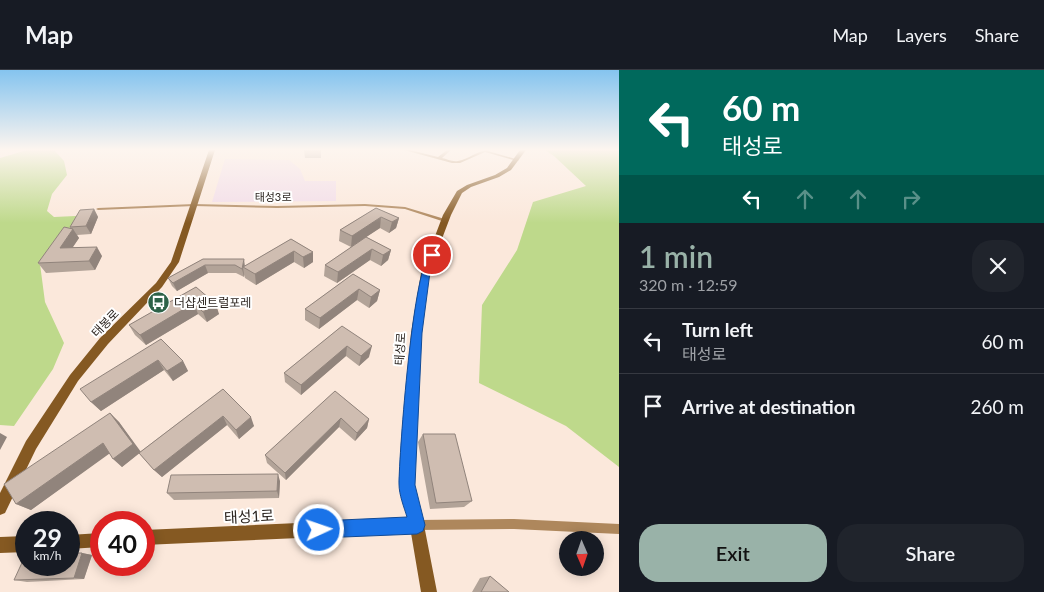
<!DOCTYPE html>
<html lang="en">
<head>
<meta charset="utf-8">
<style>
  body { margin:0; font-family:Lato,"Noto Sans KR",sans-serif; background:#20242c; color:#f1f3f6; height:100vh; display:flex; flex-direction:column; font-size:19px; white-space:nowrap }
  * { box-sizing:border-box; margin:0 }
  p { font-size:16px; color:#9ea1a6 }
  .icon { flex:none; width:28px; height:28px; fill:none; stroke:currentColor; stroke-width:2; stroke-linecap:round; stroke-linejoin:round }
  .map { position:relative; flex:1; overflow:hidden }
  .details { display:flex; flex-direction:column; background:#171b24; width:425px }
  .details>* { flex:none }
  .banner { background:#00695c; color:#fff; overflow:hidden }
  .needle { width:32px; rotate:178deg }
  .tools { position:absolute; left:559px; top:461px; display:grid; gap:10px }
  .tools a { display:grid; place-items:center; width:45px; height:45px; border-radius:50%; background:#171b24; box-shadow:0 2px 12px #0003; font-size:25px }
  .speed { position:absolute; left:15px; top:441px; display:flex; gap:10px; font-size:25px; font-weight:700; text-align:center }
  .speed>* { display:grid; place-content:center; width:65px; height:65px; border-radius:50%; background:#171b24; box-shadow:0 2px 12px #0003; line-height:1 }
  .speed small { font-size:12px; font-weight:400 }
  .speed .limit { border:8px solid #d22; background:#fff; color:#111 }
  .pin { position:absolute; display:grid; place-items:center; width:42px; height:42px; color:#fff; margin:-21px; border:2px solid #fff; border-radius:50%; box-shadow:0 1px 5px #0007 }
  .me { position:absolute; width:55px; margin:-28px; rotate:87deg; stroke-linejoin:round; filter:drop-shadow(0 0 4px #0008) }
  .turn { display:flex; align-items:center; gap:18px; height:105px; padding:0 20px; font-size:22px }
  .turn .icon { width:65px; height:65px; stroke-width:2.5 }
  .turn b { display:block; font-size:35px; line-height:42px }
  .lanes { display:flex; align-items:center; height:48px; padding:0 20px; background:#0003; justify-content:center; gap:25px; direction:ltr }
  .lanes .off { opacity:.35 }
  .round { display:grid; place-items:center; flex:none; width:52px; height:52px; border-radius:20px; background:#20242c }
  .summary { display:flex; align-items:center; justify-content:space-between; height:85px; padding:0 20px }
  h1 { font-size:30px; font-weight:600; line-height:38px; color:#99b2a8 }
  .button { display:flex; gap:10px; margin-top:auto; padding:10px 20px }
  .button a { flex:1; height:58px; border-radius:20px; background:#99b2a8; color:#111; font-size:20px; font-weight:600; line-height:58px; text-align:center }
  .button a+a { background:#20242c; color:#f1f3f6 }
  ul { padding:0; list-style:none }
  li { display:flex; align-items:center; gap:15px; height:65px; padding:0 20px; border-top:1px solid #363941 }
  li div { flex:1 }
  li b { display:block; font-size:19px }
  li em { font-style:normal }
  header { display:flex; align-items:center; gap:30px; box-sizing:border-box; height:70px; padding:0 25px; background:#171b24; border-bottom:1px solid #363941 }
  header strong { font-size:24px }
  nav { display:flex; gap:28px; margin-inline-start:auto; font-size:18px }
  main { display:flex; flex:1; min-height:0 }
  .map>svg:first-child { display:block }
</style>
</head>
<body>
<header>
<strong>Map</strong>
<nav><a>Map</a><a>Layers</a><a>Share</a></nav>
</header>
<main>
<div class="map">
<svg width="619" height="522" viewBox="0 0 619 522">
  <rect width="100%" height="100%" fill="#fbe8db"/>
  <path fill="#f1dbe8" d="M225 89 289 90 300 99 305 111H336V131L212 132Z"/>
  <path fill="#bed98b" d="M27 80H54L64 91 67 105 52 124 47 141 54 147 97 145 40 194 45 232 64 273 53 299 14 356 0 355V88Z
    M545 80H619V397L566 356 479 313 482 235 517 180 533 132 586 116 554 86Z"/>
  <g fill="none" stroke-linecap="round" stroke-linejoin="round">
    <path fill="#ae875c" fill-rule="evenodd" d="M404 80H410L438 87 447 80H451L442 88C447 89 452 92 458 91 469 89 478 80 489 80L488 81 519 90 517 91 485 82 460 93H452Z
      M194 134 277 136 365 134 405 137 448 150 445 152 405 139 365 136 277 138 194 136 98 140 96 139 98 138Z
      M514 449 619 454V464L514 459 417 460 413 459 412 455 413 451 417 450Z"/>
    <path fill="#855922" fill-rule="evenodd" d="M209 80H215L179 192 162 217 108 274 78 311 36 379 5 443 0 445V423L26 371 70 305 100 268 156 213 171 192Z
      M520 80H526L511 100 499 107 471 117 462 123 451 145 429 203 421 263 414 415 424 455 437 522H421L411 463 144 475V460L408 448 400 415 411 263 421 203 443 145 457 121 467 115 495 105 507 98Z
      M101 463V477L69 479V465Z
      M26 466V482L0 483V467Z"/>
  </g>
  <path fill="#b2a398" d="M304 80H321V88H305Z
    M376 138 399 148 396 158 389 163 380 158 351 177 339 171 340 160Z
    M94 139 98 147 91 164 77 165 79 168 73 177 102 186 95 200 46 203 38 193 70 158V157Z
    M366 167 391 180 388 190 381 196 370 190 337 213 324 206 325 195Z
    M291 169 313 182V192L304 198 294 192 256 215 245 208 244 205V207L236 203H208L177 221 172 216 168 208 203 189 245 196Z
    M353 204 380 220 377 231 369 238 357 230 319 259 305 250V239Z
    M196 217 219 244 207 252 198 244 146 275 135 265 129 255Z
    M342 256 369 287 359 296 346 286 301 325 285 312 284 303Z
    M161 269 183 291 188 301 173 311 164 300 101 341 91 332Z
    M223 319 254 356 239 369 227 355 162 407 154 400 139 383 122 397 109 383 31 440 16 434 110 343 119 352 140 382Z
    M335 321 369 349 367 358 355 371 339 357 286 410 267 393 265 385Z
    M423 364 472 431 464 437 430 439 418 372Z
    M280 411 279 428 174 430 167 423Z
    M82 483 92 485 84 509 27 512 14 510Z
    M490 506 509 522H472L480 508Z"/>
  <path fill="#91847c" d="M94 139 98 147 91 164 86 156Z
    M381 147 380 158 351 177 352 166Z
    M399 148 396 158 389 163 392 152Z
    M73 159 79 168 66 187 60 178Z
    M97 177 102 186 95 200 89 191Z
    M372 179 370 190 337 213 338 202Z
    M391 180 388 190 381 196 383 185Z
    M294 181V192L256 215 255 204Z
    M313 182V192L304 198 303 187Z
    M244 189 245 197H243L244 205V207L242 199Z
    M205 195 208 203 177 221 173 213Z
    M359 219 357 230 319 259 320 248Z
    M380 220 377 231 369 238 371 227Z
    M194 233 198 244 146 275 140 265Z
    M216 234 219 244 207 252 203 242Z
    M347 276 346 286 301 325V315Z
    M372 276 369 287 359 296 361 286Z
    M158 290 164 300 101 341 91 332Z
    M183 291 188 301 173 311 167 301Z
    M110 343 119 352 141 382 122 397 113 389Z
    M223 346 227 355 162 407 154 400Z
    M251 347 254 356 239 369 236 360Z
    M341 348 339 357 286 410 285 403Z
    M369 349 367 358 355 371 357 363Z
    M0 363 7 367 0 380Z
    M103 373 113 381 31 440 16 434Z
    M278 404 280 411 279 428 277 421Z
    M82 483 92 485 84 509 74 508Z"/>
  <path fill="#cfbdb1" stroke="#91847c" d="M305 80H321V81H305Z
    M376 138 399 148 392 152 381 147 352 166 340 160Z
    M94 139 86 156 70 157 80 140Z
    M64 157 73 159 60 178 97 177 89 191 38 193Z
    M366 167 391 180 383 185 372 179 338 202 325 195Z
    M291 169 313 182 303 187 294 181 255 204 243 197Z
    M203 189H244L242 199 235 195H205L173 213 168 208Z
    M353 204 380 220 371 227 359 219 320 248 305 239Z
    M196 217 216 234 203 242 194 233 140 265 129 255Z
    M342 256 372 276 361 286 347 276 301 315 284 303Z
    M161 269 183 291 167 301 158 290 91 332 80 319Z
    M223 319 251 347 236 360 223 346 154 400 139 383Z
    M335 321 369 349 357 363 341 348 285 403 265 385Z
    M110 343 133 374 113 389 103 373 16 434 4 414Z
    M423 364H455L472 431 436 433Z
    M278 404 277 421 167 423 171 405Z
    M69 483H82L74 508 14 510 26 484V495H69Z
    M490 506 509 522H481Z"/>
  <linearGradient id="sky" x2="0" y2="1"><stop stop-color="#85c4ef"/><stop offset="0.52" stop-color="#fdf5ef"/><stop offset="1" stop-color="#fdf5ef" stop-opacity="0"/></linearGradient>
  <rect width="619" height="153" fill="url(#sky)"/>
  <path fill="#1a73e8" stroke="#114b97" d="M432 182 437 185 430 202 422 263 415 415 425 455 423 461 417 464 319 468 313 466 311 460 313 454 319 451 407 447C404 437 399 425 399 414 399 386 413 189 432 182Z"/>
  <defs>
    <symbol id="bus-disc" viewBox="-11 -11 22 22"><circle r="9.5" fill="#2d6248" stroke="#fff"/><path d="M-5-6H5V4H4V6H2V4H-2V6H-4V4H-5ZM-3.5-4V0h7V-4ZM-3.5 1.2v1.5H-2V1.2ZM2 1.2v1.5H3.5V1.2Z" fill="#fff"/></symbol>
  </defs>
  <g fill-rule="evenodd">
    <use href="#bus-disc" x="146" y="220" width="25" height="25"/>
  </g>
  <g text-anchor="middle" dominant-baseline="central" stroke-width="4" stroke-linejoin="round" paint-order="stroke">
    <g font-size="11" fill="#2c2520" stroke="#fff">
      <text x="273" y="126">태성3로</text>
    </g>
    <g font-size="12" fill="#2c2520" stroke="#fff" text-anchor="start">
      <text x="174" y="232">더샵센트럴포레</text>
    </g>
    <g font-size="12" fill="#2c2520" stroke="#fff">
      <text transform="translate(105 253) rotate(-46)">태봉로</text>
      <text transform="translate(400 279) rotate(-86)">태성로</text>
    </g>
    <g font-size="15" fill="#2c2520" stroke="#fff">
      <text transform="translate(249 446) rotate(-3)">태성1로</text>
    </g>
  </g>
</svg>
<div class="tools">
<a><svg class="needle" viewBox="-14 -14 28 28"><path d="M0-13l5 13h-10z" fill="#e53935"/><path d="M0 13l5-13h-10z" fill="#9ea1a6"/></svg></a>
</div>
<div class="speed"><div>29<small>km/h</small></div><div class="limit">40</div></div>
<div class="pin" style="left:432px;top:185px;background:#d93025"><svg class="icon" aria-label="arrive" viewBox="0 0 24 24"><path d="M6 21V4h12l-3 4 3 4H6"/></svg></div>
<svg class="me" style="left:319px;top:460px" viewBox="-20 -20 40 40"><circle r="17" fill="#1a73e8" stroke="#fff" stroke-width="3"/><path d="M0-11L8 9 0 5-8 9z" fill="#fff"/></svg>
</div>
<section class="details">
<div class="banner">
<div class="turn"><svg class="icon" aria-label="left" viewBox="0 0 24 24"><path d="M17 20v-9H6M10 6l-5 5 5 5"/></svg><div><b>60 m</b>태성로</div></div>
<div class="lanes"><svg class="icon" aria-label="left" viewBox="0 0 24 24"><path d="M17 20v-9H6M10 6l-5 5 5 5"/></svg><svg class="icon off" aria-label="ahead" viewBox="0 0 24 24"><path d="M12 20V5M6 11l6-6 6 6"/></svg><svg class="icon off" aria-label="ahead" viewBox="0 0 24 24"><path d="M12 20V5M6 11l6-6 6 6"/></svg><svg class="icon off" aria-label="right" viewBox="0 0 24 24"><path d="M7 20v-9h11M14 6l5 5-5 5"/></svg></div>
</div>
<div class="summary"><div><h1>1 min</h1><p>320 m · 12:59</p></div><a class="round"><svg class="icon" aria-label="close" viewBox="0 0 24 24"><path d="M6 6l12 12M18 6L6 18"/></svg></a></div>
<ul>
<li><svg class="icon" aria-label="left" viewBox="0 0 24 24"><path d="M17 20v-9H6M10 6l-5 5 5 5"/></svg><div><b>Turn left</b><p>태성로</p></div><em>60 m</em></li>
<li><svg class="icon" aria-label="arrive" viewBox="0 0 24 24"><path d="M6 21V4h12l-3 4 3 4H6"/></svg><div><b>Arrive at destination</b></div><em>260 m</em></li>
</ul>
<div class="button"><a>Exit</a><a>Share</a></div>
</section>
</main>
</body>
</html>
